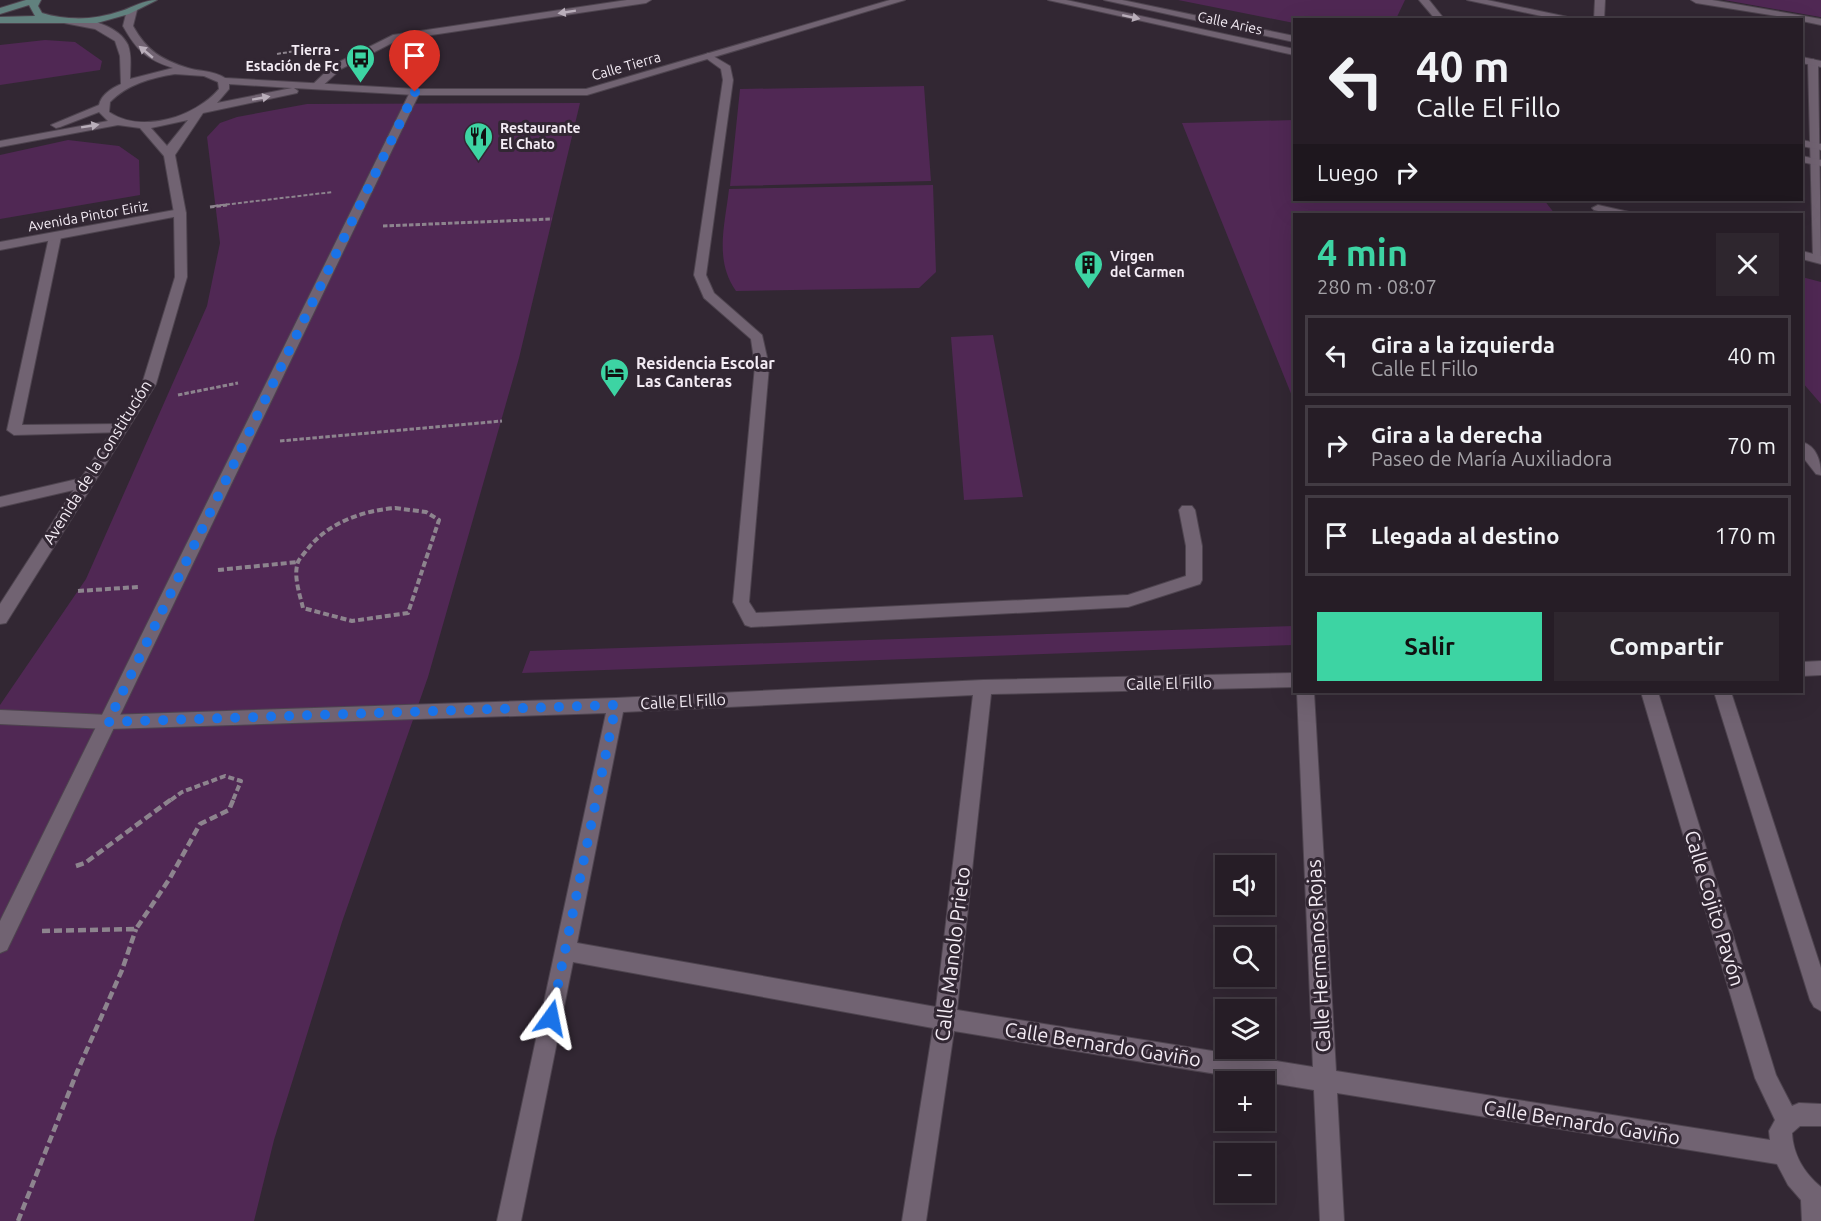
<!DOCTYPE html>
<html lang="es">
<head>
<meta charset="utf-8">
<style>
  body { margin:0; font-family:Ubuntu,sans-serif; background:#2e262e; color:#f1f3f6; height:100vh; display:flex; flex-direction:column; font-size:22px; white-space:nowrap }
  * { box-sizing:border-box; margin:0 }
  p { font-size:20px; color:#a4a2a7 }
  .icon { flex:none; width:33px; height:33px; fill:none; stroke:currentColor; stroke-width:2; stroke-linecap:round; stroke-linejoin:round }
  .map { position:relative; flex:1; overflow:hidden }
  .panel { position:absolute; left:1293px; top:213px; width:510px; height:480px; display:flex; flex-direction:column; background:#261d26; border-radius:0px; box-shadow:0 6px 24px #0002,0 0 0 2px #423b43 }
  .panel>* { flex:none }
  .hud { position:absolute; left:1293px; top:18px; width:510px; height:183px; border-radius:0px; box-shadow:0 6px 24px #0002,0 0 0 2px #423b43; background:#261d26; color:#f1f3f6; overflow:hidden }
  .tools { position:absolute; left:1215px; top:855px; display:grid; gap:12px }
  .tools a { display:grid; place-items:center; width:60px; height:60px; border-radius:0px; background:#261d26; box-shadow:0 6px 24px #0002,0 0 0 2px #423b43; font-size:30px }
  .pin { position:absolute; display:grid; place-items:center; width:51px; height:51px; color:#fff; margin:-62px -26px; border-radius:50% 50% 50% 0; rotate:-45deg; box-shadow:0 0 6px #0007 }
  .pin .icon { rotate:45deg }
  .me { position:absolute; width:66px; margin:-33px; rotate:12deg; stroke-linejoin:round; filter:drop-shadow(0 0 4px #0008) }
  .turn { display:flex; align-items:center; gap:21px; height:126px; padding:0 24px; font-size:27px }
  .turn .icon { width:78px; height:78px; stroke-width:2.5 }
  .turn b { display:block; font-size:42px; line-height:51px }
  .then { display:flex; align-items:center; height:57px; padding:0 24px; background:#0003; gap:12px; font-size:22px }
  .round { display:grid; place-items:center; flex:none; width:63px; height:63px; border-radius:0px; background:#2e262e }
  .headline { display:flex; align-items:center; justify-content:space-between; height:102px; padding:0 24px }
  h1 { font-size:36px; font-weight:700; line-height:45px; color:#3dd4a3 }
  .button { display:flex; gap:12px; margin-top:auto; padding:12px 24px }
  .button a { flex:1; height:69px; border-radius:0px; background:#3dd4a3; color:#111; font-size:24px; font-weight:700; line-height:69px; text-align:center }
  .button a+a { background:#2e262e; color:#f1f3f6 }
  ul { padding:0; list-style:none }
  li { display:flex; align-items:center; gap:18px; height:81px; margin:0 12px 9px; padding:0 12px; border:3px solid #423b43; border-radius:0px }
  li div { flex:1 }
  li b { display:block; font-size:22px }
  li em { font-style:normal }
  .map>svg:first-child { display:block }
</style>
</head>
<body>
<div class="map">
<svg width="1821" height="1221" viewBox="0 0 1821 1221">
  <rect width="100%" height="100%" fill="#322733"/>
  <path fill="#502854" d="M1178 0H1405L1396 19 1294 20V23Z
    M1724 0H1821V17H1820Z
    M45 40 75 42 102 61 100 70 0 85V45Z
    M924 86 931 181 730 186 740 89Z
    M580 103 519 358 428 677 342 922 274 1140 254 1221H0V705L86 579 207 306 220 243 207 137 220 123 237 117 307 104Z
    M1294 120V200H1544L1555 214H1294V401L1182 123Z
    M68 140 119 146 139 160 140 195 0 219V155Z
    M933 185 936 272 919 288 736 291C714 260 725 225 729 189Z
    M1802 277 1821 282V404L1802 382Z
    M993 335 1023 497 964 500 951 337Z
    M1294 626V645L522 673 530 651Z"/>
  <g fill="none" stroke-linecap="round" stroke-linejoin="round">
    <defs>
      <path id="service" d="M55 233 61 237 22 425 120 424 127 429 125 432 14 435 7 430 49 237Z"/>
      <path id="pedestrian" d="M1595 0H1605L1604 20H1594Z
        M1691 0H1712L1821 19V25L1802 21V20L1696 3Z
        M1813 59 1818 62 1821 262 1819 263 1813 259 1808 62Z
        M415 89 420 92 7 950 0 953V921L410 92Z
        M86 477 93 482 91 486 0 507V497Z"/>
      <path id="minor" d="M627 0H651L646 3 398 40 341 69 319 89 310 87 333 65 393 35Z
        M1419 0H1429L1445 20H1436Z
        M1467 0H1487L1582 20H1560Z
        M708 53 730 66 733 80 706 275 714 293 762 335 769 366 749 602 756 613 1128 595 1186 576V546L1179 510 1182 506H1192L1195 510 1202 546V580L1200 584 1128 607 751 627 745 625 733 602 755 366 751 339 704 298 694 275 723 80 721 69 703 56Z
        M1802 57 1821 61V67L1802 63Z
        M1598 205 1629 212 1631 214H1611L1594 210 1592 208Z
        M180 209 186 213 184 215 0 250V242Z
        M1802 251 1821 256V264L1802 259Z
        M1802 442C1817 446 1821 462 1821 475L1816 474 1802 456Z
        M1821 661V675L1802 676V662Z
        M1294 673V687L991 694 957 1010 1313 1067 1297 692H1314L1336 1071 1770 1140 1769 1131 1775 1120 1755 1078 1641 692H1658L1776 1075 1792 1106 1799 1103 1821 1104V1126H1800L1792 1133C1793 1154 1804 1173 1821 1187V1221H1802L1801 1200 1788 1185 1777 1164 1337 1093 1344 1221H1320L1314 1090 954 1031 926 1221H902L933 1028 573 962 521 1221H497L606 713 108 729 0 724V710L108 715 616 698 983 680ZM973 695 936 1007 577 943 623 712Z
        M1714 692H1731L1821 968V1011L1814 1007 1810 1000Z"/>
      <path id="tertiary" d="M890 0H905L587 95H415L294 88 298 91 297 93 203 113 175 155 186 213 187 277 156 384 6 623 0 624V604L142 384 175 277 174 213 164 156 140 128 118 125 0 147V141L108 121 99 112 60 127 56 128 51 125 99 105C101 95 112 88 121 84L120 56 115 41 95 29 64 23V19C84 16 119 25 128 45 132 56 130 68 130 79L173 68C146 59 137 51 123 26L127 10 132 7 137 10 133 26C147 51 162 60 188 68 201 72 213 70 225 78L415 89H586ZM175 74 204 76 218 82 219 89C195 117 142 134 109 112L110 102C128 84 151 78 175 74ZM229 84 292 88 217 103 229 89ZM188 120 167 146 151 128Z
        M1048 0H1066L1294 49V55Z
        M1104 0H1122L1294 36V42Z
        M1802 140 1821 144V150L1802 146Z
        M1802 156 1821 160V166L1802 162Z"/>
      <path id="secondary" d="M26 0H41L38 6 42 13C68 21 95 20 121 11 134 7 143 0 157 0L129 14 97 23H0V17L35 16 29 5 0 14V8Z"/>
    </defs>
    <use href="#service" stroke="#4e444f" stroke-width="2"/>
    <use href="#pedestrian" stroke="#4e444f" stroke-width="2"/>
    <use href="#minor" stroke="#4e444f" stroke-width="2"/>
    <use href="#tertiary" stroke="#4e444f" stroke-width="2"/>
    <use href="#secondary" stroke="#4e444f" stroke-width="2"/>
    <path stroke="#8d848e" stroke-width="2" stroke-dasharray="4 2" stroke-linecap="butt" d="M277 54 314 48
      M214 206 333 192"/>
    <path stroke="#8d848e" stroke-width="3" stroke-dasharray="4.5 2" stroke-linecap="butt" d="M210 207 227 205
      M383 226 552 219
      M178 395 238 383
      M280 441 502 421"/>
    <path stroke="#8d848e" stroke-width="4" stroke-dasharray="6 3" stroke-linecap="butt" d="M395 508 426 512 439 520 408 613 352 621 303 608C300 595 293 576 298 562 299 559 304 554 306 551 327 523 361 511 395 508Z
      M218 570 298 562
      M78 591 138 587
      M171 800 182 792 225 776 241 781 233 800"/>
    <path stroke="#8d848e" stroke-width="4.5" stroke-dasharray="8 4" stroke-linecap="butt" d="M76 866 85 863 173 798
      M42 931 136 929 170 878 200 824 229 810 234 798
      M18 1221 77 1072 122 970 136 929"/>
    <use href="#service" fill="#716372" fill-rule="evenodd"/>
    <use href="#pedestrian" fill="#716372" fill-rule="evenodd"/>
    <use href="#minor" fill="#716372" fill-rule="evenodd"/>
    <use href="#tertiary" fill="#716372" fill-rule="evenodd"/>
    <use href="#secondary" fill="#61817e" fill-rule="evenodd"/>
  </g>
  <defs><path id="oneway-solid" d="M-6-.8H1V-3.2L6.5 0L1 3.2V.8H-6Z" transform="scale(1.5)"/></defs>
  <g fill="#b9aeba">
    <use href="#oneway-solid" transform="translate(567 12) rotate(171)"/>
    <use href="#oneway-solid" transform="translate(1131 17) rotate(12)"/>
    <use href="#oneway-solid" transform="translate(146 52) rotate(-140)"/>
    <use href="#oneway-solid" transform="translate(261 98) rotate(-10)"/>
    <use href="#oneway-solid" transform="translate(90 126) rotate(-9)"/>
  </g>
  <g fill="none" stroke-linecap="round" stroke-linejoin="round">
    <path stroke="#1a73e8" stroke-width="10" stroke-dasharray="0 18" d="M415 92 108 722 616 705 551 1018"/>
  </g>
  <defs>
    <symbol id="bus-pin" viewBox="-11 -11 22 30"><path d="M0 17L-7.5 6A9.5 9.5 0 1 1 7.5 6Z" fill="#3dd4a3" stroke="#322733"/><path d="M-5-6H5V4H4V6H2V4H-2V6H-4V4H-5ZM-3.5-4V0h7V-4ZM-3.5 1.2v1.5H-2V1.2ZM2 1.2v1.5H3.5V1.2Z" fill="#111"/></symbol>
    <symbol id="restaurant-pin" viewBox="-11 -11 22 30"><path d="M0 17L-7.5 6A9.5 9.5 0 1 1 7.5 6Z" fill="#3dd4a3" stroke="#322733"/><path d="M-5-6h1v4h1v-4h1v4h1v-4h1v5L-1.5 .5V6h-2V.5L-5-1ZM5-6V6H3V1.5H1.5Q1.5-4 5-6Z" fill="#111"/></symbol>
    <symbol id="building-pin" viewBox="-11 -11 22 30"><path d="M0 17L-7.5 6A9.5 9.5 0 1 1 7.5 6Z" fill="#3dd4a3" stroke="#322733"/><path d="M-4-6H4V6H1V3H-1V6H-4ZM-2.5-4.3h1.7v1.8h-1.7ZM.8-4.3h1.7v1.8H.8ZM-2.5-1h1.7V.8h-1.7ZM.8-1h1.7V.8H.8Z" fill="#111"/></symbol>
    <symbol id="hotel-pin" viewBox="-11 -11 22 30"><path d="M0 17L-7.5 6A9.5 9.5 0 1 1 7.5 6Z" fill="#3dd4a3" stroke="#322733"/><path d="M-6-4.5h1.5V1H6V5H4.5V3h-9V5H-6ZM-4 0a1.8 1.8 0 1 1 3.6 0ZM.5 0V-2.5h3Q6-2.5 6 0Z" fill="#111"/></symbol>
  </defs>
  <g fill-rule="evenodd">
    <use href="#bus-pin" x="344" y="42" width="33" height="45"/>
    <use href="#restaurant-pin" x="462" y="120" width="33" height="45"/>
    <use href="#building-pin" x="1072" y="248" width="33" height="45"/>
    <use href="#hotel-pin" x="598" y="356" width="33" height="45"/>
  </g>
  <g text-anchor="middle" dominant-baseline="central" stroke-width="6" stroke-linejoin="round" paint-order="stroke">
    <g font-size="14" fill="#f4ecf5" stroke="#322733">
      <text transform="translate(1230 23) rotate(12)">Calle Aries</text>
      <text transform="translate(626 66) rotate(-16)">Calle Tierra</text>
      <text transform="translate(88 216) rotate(-10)">Avenida Pintor Eiriz</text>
    </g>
    <g font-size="14" font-weight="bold" fill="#f4ecf5" stroke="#322733" text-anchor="start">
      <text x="339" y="50" text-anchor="end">Tierra -<tspan x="339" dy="16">Estación de Fc</tspan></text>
      <text x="500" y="128">Restaurante<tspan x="500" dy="16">El Chato</tspan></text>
      <text x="1110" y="256">Virgen<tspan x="1110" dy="16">del Carmen</tspan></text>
    </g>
    <g font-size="16" font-weight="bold" fill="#f4ecf5" stroke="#322733" text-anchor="start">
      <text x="636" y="363">Residencia Escolar<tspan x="636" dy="18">Las Canteras</tspan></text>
    </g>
    <g font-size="16" fill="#f4ecf5" stroke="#322733">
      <text transform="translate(97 462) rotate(-58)">Avenida de la Constitución</text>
      <text transform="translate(1169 683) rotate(-1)">Calle El Fillo</text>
      <text transform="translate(683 701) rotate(-3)">Calle El Fillo</text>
    </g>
    <g font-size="20" fill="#f4ecf5" stroke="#322733">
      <text transform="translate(1715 908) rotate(73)">Calle Cojito Pavón</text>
      <text transform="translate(952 954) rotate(-83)">Calle Manolo Prieto</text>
      <text transform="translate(1318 956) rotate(-93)">Calle Hermanos Rojas</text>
      <text transform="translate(1103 1044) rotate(9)">Calle Bernardo Gaviño</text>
      <text transform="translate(1582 1122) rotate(9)">Calle Bernardo Gaviño</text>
    </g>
  </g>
</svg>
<div class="tools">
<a><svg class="icon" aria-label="sound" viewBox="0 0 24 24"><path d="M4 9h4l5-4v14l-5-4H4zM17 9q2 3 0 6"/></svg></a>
<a><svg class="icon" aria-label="search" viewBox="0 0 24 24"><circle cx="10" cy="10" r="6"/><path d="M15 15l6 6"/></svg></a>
<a><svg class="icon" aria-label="layers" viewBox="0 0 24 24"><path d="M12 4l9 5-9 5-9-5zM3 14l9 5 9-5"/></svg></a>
<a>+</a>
<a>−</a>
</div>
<div class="pin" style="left:415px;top:92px;background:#d93025"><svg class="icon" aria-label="arrive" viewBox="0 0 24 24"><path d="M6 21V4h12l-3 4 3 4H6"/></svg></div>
<svg class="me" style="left:551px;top:1018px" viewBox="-20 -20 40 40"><path d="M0-17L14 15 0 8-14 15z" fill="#1a73e8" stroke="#fff" stroke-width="4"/></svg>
<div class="hud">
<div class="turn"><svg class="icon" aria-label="left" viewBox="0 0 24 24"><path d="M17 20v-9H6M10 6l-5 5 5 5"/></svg><div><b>40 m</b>Calle El Fillo</div></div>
<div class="then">Luego<svg class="icon" aria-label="right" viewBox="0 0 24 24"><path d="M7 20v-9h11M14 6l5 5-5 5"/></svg></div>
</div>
<section class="panel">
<div class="headline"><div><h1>4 min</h1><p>280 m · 08:07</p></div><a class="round"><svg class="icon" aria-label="close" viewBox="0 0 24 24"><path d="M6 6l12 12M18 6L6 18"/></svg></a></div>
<ul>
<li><svg class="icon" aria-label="left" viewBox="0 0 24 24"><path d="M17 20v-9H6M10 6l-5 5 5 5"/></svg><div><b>Gira a la izquierda</b><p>Calle El Fillo</p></div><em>40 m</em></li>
<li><svg class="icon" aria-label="right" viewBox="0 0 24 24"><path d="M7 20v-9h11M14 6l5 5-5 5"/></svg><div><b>Gira a la derecha</b><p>Paseo de María Auxiliadora</p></div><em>70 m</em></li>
<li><svg class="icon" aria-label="arrive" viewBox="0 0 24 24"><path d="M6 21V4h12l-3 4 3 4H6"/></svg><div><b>Llegada al destino</b></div><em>170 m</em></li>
</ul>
<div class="button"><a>Salir</a><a>Compartir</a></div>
</section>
</div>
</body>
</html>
